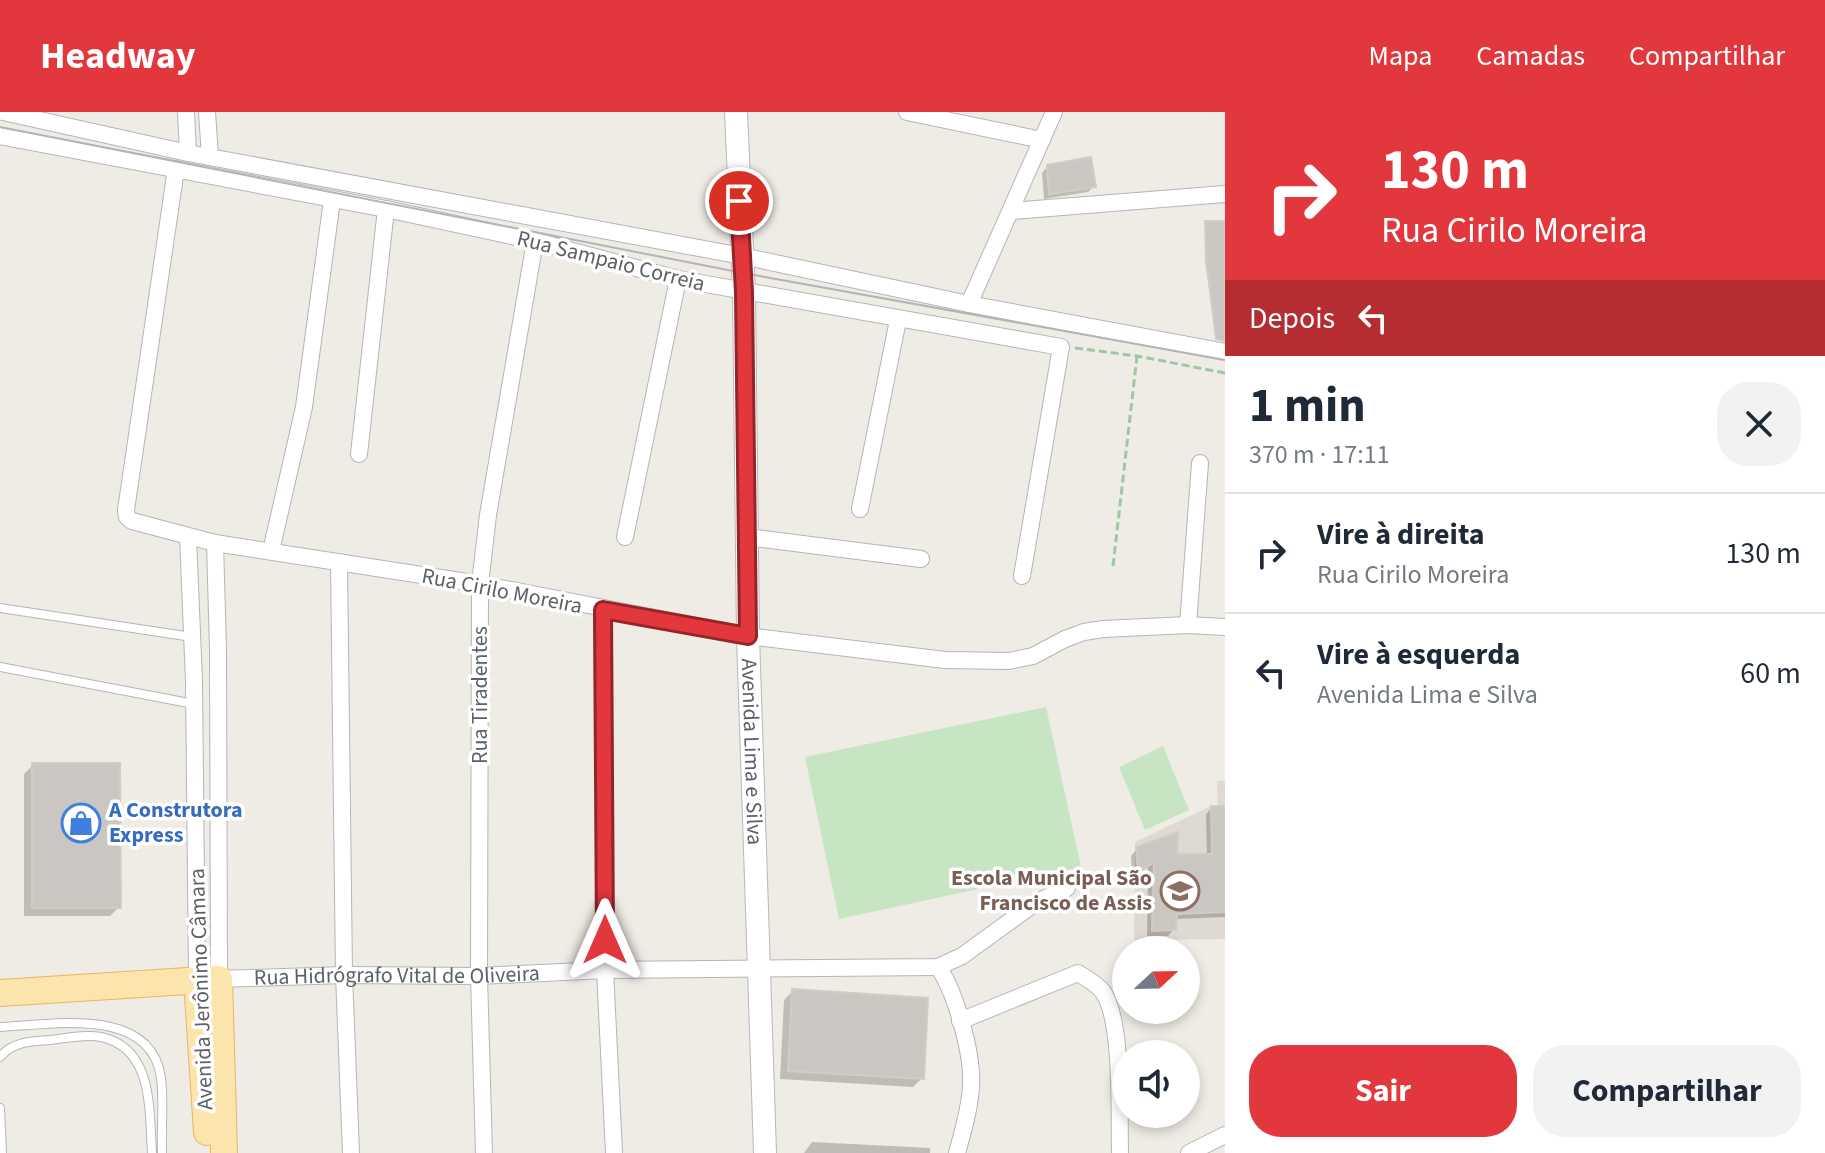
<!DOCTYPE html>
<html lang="pt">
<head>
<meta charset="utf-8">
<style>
  body { margin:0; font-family:"Source Sans 3",sans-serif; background:#f2f2f3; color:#1f2937; height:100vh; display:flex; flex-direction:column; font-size:30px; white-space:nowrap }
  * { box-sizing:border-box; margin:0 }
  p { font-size:26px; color:#747a83 }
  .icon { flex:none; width:44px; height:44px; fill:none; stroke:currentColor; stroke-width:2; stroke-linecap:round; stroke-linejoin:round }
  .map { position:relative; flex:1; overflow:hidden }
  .details { display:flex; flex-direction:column; background:#fff; width:600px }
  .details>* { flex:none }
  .banner { background:#e3373e; color:#fff; overflow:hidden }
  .needle { width:52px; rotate:68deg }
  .controls { position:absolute; left:1112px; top:824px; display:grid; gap:16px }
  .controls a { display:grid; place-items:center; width:88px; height:88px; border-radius:50%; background:#fff; box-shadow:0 4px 12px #0003; font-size:40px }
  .pin { position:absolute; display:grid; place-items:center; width:68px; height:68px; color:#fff; margin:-34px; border:4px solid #fff; border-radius:50%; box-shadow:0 2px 8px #0007 }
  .me { position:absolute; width:88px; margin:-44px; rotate:0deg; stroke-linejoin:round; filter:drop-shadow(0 0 6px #0008) }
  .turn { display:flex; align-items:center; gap:28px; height:168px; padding:0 24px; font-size:36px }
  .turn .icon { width:104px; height:104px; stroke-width:2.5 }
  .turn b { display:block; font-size:56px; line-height:68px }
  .then { display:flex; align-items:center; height:76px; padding:0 24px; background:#0003; gap:16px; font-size:30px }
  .round { display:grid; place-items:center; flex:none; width:84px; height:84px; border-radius:32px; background:#f2f2f3 }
  .overview { display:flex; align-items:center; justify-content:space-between; height:136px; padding:0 24px }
  h1 { font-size:48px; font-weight:700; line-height:60px }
  .action { display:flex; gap:16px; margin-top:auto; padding:16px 24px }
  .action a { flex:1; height:92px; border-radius:32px; background:#e3373e; color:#fff; font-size:32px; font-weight:700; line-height:92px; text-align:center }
  .action a+a { background:#f2f2f3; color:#1f2937 }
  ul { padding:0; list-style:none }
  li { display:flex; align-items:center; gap:24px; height:120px; padding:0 24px; border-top:2px solid #e0e1e3 }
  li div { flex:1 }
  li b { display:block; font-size:30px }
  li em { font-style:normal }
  header { display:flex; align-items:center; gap:48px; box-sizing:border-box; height:112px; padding:0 40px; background:#e3373e; color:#fff }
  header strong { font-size:38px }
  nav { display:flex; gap:44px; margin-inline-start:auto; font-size:28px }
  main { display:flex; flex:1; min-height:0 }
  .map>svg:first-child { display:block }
</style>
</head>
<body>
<header>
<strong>Headway</strong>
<nav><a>Mapa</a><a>Camadas</a><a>Compartilhar</a></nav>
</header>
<main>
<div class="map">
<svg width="1225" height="1041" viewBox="0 0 1225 1041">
  <rect width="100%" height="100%" fill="#efebe5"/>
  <path fill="#dedad3" d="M1217 669H1225V827L1134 828 1135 730 1211 694H1218Z"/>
  <path fill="#c7e5c2" d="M1046 595 1081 755 839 807 805 645Z
    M1163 634 1189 698 1145 718 1119 655Z"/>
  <path fill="#0003" d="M1048 54 1094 74 1088 80 1044 87 1042 61Z
    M1206 111H1225V222L1215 221 1205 148Z
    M33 653 119 795 110 804H24V662Z
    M1212 696H1225V805L1174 807V817L1168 824H1147L1148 755 1132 763 1131 744 1137 737 1175 744H1207L1206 702Z
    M793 879 922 966 913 975 780 967 784 888Z
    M812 1030 930 1036V1041H804Z"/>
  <path fill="#cac6c1" stroke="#d3ccc3" stroke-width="2" d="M1091 45 1096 75 1049 82 1047 53Z
    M1205 109H1225V229L1216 227 1206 145Z
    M32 651H120L121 796H32Z
    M1211 694H1225V800L1177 802 1176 818 1152 819 1154 751 1138 758 1136 735 1178 720 1177 742H1212Z
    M792 877 928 886 924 967 788 959Z"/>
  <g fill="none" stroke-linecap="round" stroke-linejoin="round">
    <defs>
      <path id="lane" d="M0 496 192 525
        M0 555 194 592
        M0 915C51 913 151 893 161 966 164 990 161 1017 162 1041
        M0 945C13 929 33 929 51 928 67 926 86 922 101 925 154 936 149 999 152 1041
        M0 996 2 1041"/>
      <g id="street">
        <path d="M3 0 188 41 742 144 969 192 1225 240"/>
        <path d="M186 0 188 41"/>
        <path d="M207 0 210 45"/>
        <path d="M907 0 1042 28"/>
        <path d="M0 24 386 97 535 129 678 167 1061 235 1022 464"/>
        <path d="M176 57 126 398 127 405 132 409 215 431 480 472 748 524 945 548 1009 549 1033 544 1065 527 1084 520 1103 517 1188 513 1225 515"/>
        <path d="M1011 99 1225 82"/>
        <path d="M969 192 1054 0"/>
        <path d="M359 342 386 97"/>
        <path d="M860 397 898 208"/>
        <path d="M188 425 194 569 197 868"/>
        <path d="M625 425 678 167"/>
        <path d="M747 425 921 447"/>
        <path id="s1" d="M215 431 218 538 219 867 344 863 479 864 605 858 938 855 962 844 1035 791 1067 776"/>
        <path d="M271 439 304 295 332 88"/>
        <path d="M339 450 344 863 351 1041"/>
        <path d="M603 498 605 858 614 1041"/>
        <path d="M1188 513 1200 351"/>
        <path d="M938 855C956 880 973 943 971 974 970 996 963 1019 957 1041"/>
        <path d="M960 909 1078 861C1087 867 1096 871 1103 880 1123 908 1119 1003 1120 1041"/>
        <path d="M484 1041 479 864 480 472 488 403 535 129"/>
        <path d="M1189 1041 1225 1023"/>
      </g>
      <g id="secondary">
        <path id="s2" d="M736 0 744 180 748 524 765 1041"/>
      </g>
      <path id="primary" d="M197 868 207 1020
        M0 881 219 867 224 1041"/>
    </defs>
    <use href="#lane" stroke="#b2b6b9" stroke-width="10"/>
    <use href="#street" stroke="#b2b6b9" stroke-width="18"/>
    <use href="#secondary" stroke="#b4b8bc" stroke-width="24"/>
    <use href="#primary" stroke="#ecb460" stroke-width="28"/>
    <path stroke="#9dc8a4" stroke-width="3" stroke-dasharray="8 4" stroke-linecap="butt" d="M1075 236 1137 244 1225 261
      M1113 454 1137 244"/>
    <use href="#lane" stroke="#fff" stroke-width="8"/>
    <use href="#street" stroke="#fff" stroke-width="16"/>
    <use href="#secondary" stroke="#fff" stroke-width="22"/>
    <use href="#primary" stroke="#fce5ad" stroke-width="26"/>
    <path stroke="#b3b4b5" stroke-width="2" d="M0 15 743 161 1225 248"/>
  </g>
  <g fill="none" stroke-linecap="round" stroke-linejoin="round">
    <defs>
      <path id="route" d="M605 828 603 498 748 524 744 180 739 89"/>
    </defs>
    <use href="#route" stroke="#942428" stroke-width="20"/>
    <use href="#route" stroke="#e3373e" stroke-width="14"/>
  </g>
  <defs>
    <symbol id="shop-ring" viewBox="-11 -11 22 22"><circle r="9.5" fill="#fff" stroke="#3f7fe0" stroke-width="1.5"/><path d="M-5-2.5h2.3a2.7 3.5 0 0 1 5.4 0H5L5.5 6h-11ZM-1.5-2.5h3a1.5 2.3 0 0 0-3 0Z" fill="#3f7fe0"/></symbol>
    <symbol id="school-ring" viewBox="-11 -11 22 22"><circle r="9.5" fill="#fff" stroke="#8d6e63" stroke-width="1.5"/><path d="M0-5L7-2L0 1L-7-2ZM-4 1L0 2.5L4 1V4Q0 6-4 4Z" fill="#8d6e63"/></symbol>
  </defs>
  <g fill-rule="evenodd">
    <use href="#shop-ring" x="59" y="689" width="44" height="44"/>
    <use href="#school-ring" x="1158" y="757" width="44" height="44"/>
  </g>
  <g text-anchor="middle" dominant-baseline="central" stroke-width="7" stroke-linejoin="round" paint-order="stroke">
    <g font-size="22" fill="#5d6165" stroke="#fff">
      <text transform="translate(611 149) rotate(14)">Rua Sampaio Correia</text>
      <text transform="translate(502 479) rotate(11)">Rua Cirilo Moreira</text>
      <text transform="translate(480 583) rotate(-90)">Rua Tiradentes</text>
      <text stroke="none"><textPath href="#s2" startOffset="640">Avenida Lima e Silva</textPath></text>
      <text stroke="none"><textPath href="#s1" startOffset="614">Rua Hidrógrafo Vital de Oliveira</textPath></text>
      <text transform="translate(201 877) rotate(-92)">Avenida Jerônimo Câmara</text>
    </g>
    <g font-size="22" font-weight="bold" fill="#366cbe" stroke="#fff" text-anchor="start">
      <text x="109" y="698">A Construtora<tspan x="109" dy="25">Express</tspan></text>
    </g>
    <g font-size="22" font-weight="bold" fill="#785e54" stroke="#fff" text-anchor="end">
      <text x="1152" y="766">Escola Municipal São<tspan x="1152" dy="25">Francisco de Assis</tspan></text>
    </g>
  </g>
</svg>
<div class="controls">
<a><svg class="needle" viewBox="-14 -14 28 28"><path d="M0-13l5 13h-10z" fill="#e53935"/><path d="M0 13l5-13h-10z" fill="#747a83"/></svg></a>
<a><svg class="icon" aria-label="sound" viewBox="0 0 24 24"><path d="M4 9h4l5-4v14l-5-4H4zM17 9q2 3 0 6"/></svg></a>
</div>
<div class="pin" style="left:739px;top:89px;background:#d93025"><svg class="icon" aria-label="arrive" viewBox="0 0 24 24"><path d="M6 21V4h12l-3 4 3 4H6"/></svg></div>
<svg class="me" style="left:605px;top:828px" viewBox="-20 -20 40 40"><path d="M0-17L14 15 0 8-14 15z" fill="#e3373e" stroke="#fff" stroke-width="4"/></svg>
</div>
<section class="details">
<div class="banner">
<div class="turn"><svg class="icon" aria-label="right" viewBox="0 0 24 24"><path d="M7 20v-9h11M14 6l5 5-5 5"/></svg><div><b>130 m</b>Rua Cirilo Moreira</div></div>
<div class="then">Depois<svg class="icon" aria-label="left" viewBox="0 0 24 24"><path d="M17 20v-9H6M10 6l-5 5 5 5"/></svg></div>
</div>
<div class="overview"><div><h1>1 min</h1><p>370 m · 17:11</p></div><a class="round"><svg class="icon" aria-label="close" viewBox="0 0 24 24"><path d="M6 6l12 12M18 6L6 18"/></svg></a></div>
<ul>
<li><svg class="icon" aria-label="right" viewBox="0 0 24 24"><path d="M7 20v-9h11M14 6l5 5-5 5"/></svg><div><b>Vire à direita</b><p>Rua Cirilo Moreira</p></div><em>130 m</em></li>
<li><svg class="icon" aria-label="left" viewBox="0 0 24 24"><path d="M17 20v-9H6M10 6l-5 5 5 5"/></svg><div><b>Vire à esquerda</b><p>Avenida Lima e Silva</p></div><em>60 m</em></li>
</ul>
<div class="action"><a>Sair</a><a>Compartilhar</a></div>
</section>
</main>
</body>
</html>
